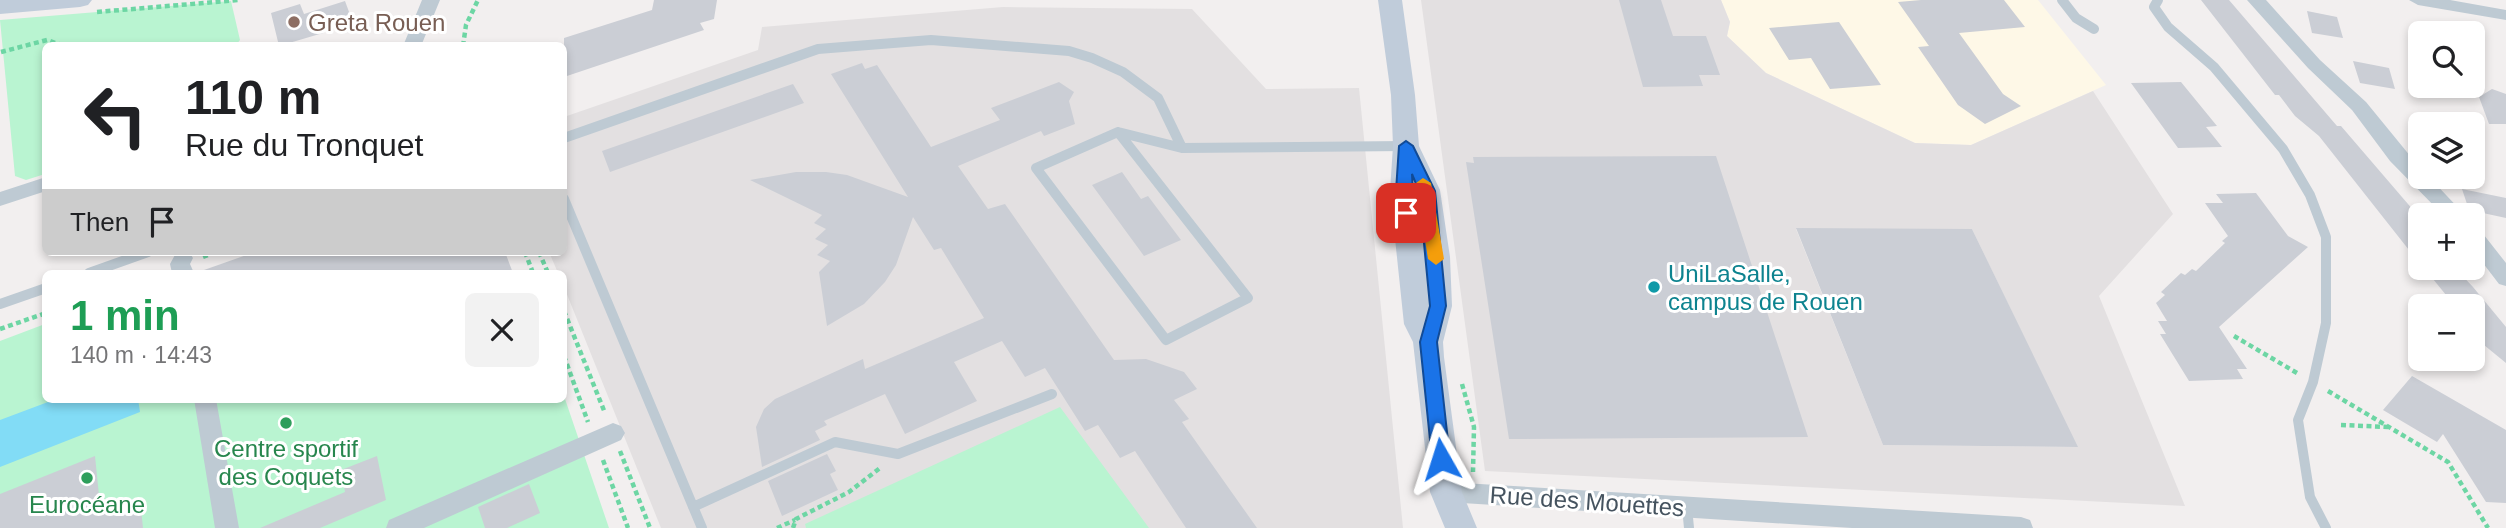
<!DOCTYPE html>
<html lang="en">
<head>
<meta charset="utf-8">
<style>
  body { margin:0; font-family:Helvetica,sans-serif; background:#f2f2f2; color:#202124; height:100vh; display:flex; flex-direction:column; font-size:26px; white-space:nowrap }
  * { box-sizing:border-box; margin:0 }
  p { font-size:23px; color:#757577 }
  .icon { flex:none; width:38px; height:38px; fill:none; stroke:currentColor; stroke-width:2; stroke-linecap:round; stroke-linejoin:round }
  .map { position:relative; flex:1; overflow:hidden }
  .sheet { position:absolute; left:42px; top:270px; width:525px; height:133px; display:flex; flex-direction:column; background:#fff; border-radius:10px; box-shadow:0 4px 10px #0003 }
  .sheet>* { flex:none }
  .guide { position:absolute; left:42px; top:42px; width:525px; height:214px; border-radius:10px; box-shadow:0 4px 10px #0003; background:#fff; color:#202124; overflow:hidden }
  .buttons { position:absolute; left:2408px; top:21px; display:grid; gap:14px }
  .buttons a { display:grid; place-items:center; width:77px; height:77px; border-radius:10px; background:#fff; box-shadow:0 4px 10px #0003; font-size:35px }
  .pin { position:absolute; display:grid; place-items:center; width:60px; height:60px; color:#fff; margin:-30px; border-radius:14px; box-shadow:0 4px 10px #0006 }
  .me { position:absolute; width:77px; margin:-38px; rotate:354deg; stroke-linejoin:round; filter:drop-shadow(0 0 5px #0008) }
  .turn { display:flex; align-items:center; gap:24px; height:147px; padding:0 28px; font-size:32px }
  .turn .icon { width:91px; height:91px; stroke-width:2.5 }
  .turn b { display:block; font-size:49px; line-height:60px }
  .then { display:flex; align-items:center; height:66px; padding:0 28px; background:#0003; gap:14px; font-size:26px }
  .round { display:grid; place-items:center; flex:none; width:74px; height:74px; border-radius:10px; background:#f2f2f2 }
  .head { display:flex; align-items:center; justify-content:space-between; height:119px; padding:0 28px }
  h1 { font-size:42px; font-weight:700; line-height:52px; color:#1e9e55 }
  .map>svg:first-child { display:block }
</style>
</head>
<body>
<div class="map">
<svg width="2506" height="528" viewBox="0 0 2506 528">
  <rect width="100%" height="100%" fill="#f2efef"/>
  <path fill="#fef8e7" d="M1721 0H2038L2106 85 1971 145 1915 143 1766 73 1727 36 1730 22Z"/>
  <path fill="#e3e0e1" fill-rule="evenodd" d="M1421 0H1721L1730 22 1727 36 1766 73 1915 143 1971 145 2093 91 2173 214 2099 296 2185 506 1485 471ZM1796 229H1972L2077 447 1883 445Z
    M1003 7 1192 9 1266 89 1359 88 1403 528H661L564 287V273H558L549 252H564V117L758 50 762 27Z"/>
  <path fill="#b9f4d1" d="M231 1 240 40 236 45 46 46 45 174 26 180 15 176 0 20Z
    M45 324 46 399H564V396L609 528H0V341Z
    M1060 407 1149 528H806L805 524Z"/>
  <path fill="#82dcf6" d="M56 399H138L140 412 0 467V420Z"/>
  <path fill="#cbced5" d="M654 0H717L714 19 700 23 704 30 564 77V38L652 10Z
    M1619 0H1661L1673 36H1706L1720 75H1699L1703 86 1643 87Z
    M1921 0H2004L2025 27 1959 33 2003 94 2021 106 1985 124 1958 105 1918 47 1929 46 1898 2Z
    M2201 0H2229L2337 126H2341L2420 218V264L2319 136 2295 116 2279 95H2275Z
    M345 1 352 20 322 30 323 33 279 46 271 13 300 4 304 14Z
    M2307 11 2337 17 2343 38 2312 33Z
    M1839 22 1881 85 1830 89 1811 58 1789 60 1769 28Z
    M2353 61 2389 68 2395 89 2360 83Z
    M862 63 865 69 877 65 931 147 1000 120 991 108 1059 82 1074 92 1069 101 1075 124 1044 136 1041 131 958 166 988 209 1005 204 1114 360 1146 359 1184 372 1197 389 1174 400 1189 419 1182 422 1257 528H1186L1135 451 1120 458 1098 425 1085 431 1045 368 1025 377 1002 341 954 362 977 401 905 434 885 394 824 421 827 425 815 431 820 440 762 467 756 427 764 409 775 399 863 359 865 369 984 318 941 248 934 250 913 217 896 265 885 282 864 304 827 326 819 272 830 261 817 255 828 245 815 239 826 229 814 223 822 215 750 180 796 172H826L847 175 908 197 831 74Z
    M2181 82 2217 126 2206 127 2222 147 2178 148 2131 83Z
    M793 84 804 103 610 172 602 151Z
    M2492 89 2506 94V124H2489L2479 97Z
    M1716 156 1808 437 1509 439 1466 162 1474 163 1473 157Z
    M1122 172 1141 199 1148 196 1181 240 1144 256 1092 185Z
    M2462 189 2506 198V218L2469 210Z
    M2256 193 2288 236 2308 247 2219 327 2247 369H2237L2243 379 2189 381 2160 334H2166L2158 321H2167L2156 303 2165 295 2161 292 2181 273 2185 275 2192 269 2196 271 2225 243 2222 241 2228 236 2205 203H2223L2216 194Z
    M1796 228 1972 229 2078 447 1883 445Z
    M255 252H505L513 273H205L204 270Z
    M2424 268H2455L2473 287 2506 327V363L2473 336V306H2455Z
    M2412 376 2506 430V503L2486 502 2443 434 2437 442 2383 410Z
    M827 454 836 471 830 474 838 490 782 516 768 481Z
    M95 456 101 515 140 499 143 528H0V494Z
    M377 456 386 500 320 528H260L345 492 341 470Z
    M529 484 540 513 507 528H485L478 507Z"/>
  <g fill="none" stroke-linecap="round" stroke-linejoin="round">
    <path stroke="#6dd6a4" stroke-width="4.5" stroke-dasharray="5 3.5" stroke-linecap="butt" d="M97 12 239 0
      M463 46 466 25 478 0
      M1 52 47 40 64 46
      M525 252 533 273
      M539 252 548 273
      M203 257 216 252
      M564 311 605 413
      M0 329 46 313
      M2234 336 2297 373
      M564 356 588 422
      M1462 384 1474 427 1473 472
      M2328 391 2448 462 2488 528
      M2341 425 2388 427
      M620 451 650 528
      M603 460 628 528
      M777 528 795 520
      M793 528 796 519 849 492 880 468"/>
    <path stroke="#becad3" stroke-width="10" d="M2062 0 2076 18 2094 29
      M2158 0 2154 7 2168 27 2214 67 2283 149 2310 195 2326 237V323L2313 382 2298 420 2310 497 2326 528
      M1118 132 1182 148 1406 146
      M1118 132 1248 298 1166 340 1036 168Z
      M564 138 818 49 931 40 1069 51 1092 58 1123 72 1158 98 1182 148
      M564 199 702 528
      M89 273 148 252
      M0 304 46 288
      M693 507 835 442 898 454 1052 394
      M1687 507 1689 528"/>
    <path fill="#becad3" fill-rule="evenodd" d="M422 0H440L421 46H403Z
      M2247 0H2266L2320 60 2366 102 2420 168V177H2429L2465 215H2443L2390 161 2352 110 2308 68Z
      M2409 0H2450L2506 10V20L2418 5Z
      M46 177V191L0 206V192Z
      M2473 228 2480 230 2506 263V286L2499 284 2473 250Z
      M189 252 193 258 190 264 194 273H172L170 264 176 253Z
      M194 399H216L239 528H215Z
      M613 423 621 426 625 433 621 440 424 528H386L389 520Z
      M1446 482 2021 517 2030 520 2033 528H1852L1446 502 1437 499 1434 492 1437 485Z"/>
    <path fill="#c0ccda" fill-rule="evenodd" d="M0 0H92L88 5 80 7 0 14Z
      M1378 0H1402L1415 95 1419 146 1440 190 1450 257 1452 306 1443 342 1444 357 1462 492 1477 528H1445L1430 492 1413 342 1404 324 1390 191 1393 146 1391 95Z"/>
  </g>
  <path fill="#1a73e8" stroke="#114b97" stroke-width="2" d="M1406 141 1413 146 1435 191 1446 306 1437 342 1450 459 1441 467 1432 459 1420 342 1430 306 1419 191 1412 174 1414 213 1406 218 1398 213 1396 191 1399 146Z"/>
  <path fill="#f59e0b" d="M1423 178 1431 183 1444 259 1436 265 1428 259 1416 183Z"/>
  <circle fill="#8d6e63" stroke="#fff" stroke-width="2.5" cx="294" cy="22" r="7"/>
  <circle fill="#0f9aa8" stroke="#fff" stroke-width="2.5" cx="1654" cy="287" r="7"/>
  <g fill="#2e9e5b" stroke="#fff" stroke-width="2.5">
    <circle cx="286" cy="423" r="7"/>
    <circle cx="87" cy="478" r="7"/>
  </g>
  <g text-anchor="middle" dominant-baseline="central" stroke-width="6" stroke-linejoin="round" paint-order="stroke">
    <g font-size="24" fill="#785e54" stroke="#fff" text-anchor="start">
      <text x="308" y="22">Greta Rouen</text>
    </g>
    <g font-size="24" fill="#0d838f" stroke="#fff" text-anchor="start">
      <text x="1668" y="273">UniLaSalle,<tspan x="1668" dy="28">campus de Rouen</tspan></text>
    </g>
    <g font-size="24" fill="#27864d" stroke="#fff">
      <text x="286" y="448">Centre sportif<tspan x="286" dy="28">des Coquets</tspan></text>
      <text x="87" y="504">Eurocéane</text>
    </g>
    <g font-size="24" fill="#45535f" stroke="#fff">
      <text transform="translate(1587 501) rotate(4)">Rue des Mouettes</text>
    </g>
  </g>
</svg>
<div class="buttons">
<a><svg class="icon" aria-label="search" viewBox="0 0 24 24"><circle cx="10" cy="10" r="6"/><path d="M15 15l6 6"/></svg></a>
<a><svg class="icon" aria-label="layers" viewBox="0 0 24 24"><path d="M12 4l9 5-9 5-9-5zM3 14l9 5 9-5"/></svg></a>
<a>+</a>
<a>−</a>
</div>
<div class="pin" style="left:1406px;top:213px;background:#d93025"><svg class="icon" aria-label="arrive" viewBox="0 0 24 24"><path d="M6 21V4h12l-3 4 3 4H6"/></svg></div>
<svg class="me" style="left:1441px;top:459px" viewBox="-20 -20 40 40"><path d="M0-17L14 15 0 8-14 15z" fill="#1a73e8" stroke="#fff" stroke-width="4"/></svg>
<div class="guide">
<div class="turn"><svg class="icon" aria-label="left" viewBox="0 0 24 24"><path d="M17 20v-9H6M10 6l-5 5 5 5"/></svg><div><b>110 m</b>Rue du Tronquet</div></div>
<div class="then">Then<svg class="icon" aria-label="arrive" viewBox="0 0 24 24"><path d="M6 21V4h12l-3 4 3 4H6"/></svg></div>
</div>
<section class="sheet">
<div class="head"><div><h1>1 min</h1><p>140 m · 14:43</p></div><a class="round"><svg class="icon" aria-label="close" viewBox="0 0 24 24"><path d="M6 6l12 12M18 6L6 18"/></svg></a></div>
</section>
</div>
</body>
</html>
